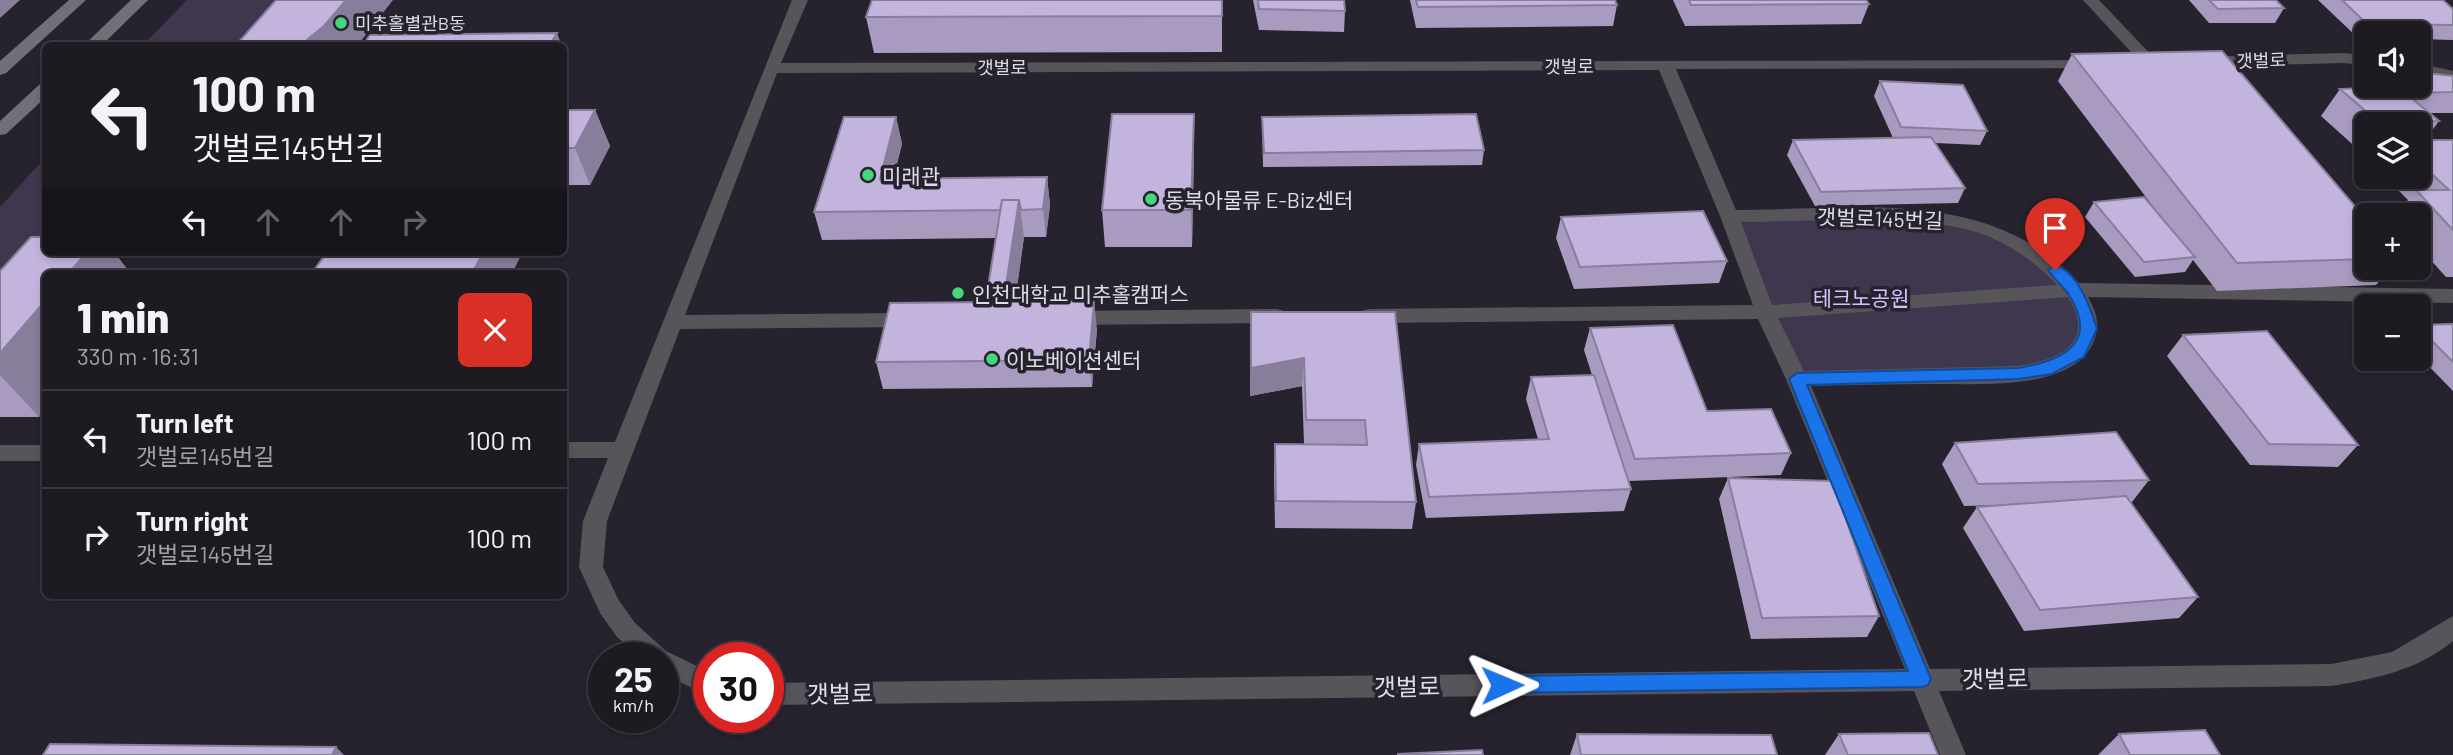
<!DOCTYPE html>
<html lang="en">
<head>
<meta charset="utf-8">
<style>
  body { margin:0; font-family:Barlow,"Noto Sans KR",sans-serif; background:#25232a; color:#f1f3f6; height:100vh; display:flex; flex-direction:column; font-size:26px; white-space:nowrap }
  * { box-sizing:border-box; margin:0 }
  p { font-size:23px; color:#a0a1a5 }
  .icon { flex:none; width:38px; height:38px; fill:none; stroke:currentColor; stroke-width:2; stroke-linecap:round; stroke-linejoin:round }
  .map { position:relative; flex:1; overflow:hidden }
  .details { position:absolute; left:42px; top:270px; width:525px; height:329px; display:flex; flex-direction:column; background:#1d1a22; border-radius:10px; box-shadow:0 4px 10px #0003,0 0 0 2px #3b3840 }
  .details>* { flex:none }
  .top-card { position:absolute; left:42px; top:42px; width:525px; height:214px; border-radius:10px; box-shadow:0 4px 10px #0003,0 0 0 2px #3b3840; background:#1d1a22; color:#f1f3f6; overflow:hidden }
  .buttons { position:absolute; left:2354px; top:21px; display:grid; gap:14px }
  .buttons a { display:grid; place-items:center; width:77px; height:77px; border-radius:10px; background:#1d1a22; box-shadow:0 4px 10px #0003,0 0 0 2px #3b3840; font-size:35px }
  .speed { position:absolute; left:588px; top:642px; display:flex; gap:14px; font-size:35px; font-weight:700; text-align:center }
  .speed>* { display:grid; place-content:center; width:91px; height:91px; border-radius:50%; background:#1d1a22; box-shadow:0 4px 10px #0003,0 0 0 2px #3b3840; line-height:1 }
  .speed small { font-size:18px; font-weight:400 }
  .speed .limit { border:10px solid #d22; background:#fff; color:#111 }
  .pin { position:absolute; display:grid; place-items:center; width:60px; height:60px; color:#fff; margin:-72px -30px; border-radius:50% 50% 50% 0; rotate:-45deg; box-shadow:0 0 7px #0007 }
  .pin .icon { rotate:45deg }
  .me { position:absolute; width:77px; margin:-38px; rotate:89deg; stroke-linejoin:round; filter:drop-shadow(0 0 5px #0008) }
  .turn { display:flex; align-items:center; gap:24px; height:147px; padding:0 35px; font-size:32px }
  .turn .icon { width:91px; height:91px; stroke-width:2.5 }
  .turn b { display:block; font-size:49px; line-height:60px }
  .lanes { display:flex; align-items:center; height:66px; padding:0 35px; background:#0003; justify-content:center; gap:35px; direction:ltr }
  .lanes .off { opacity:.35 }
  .round { display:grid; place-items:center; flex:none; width:74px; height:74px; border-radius:10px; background:#25232a }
  .overview { display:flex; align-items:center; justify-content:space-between; height:119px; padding:0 35px }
  h1 { font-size:42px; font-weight:800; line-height:52px }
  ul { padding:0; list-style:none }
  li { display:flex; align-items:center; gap:21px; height:98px; padding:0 35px; border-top:2px solid #3b3840 }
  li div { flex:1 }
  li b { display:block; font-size:26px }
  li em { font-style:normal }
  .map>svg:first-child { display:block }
</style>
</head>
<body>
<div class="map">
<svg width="2453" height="755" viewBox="0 0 2453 755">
  <rect width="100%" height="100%" fill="#27232e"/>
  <path fill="#3f374e" d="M187 0H293L254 45 142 46Z
    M45 158 46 273 0 340V207Z
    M1928 215 1971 223 2055 270 2089 329 2052 368 1797 379 1729 216Z"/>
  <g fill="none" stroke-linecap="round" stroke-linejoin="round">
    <path fill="#57555a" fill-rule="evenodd" d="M792 0H808L781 63 2101 60 2103 63 2095 68 1676 69 1736 210C1856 210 1989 186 2079 283L2453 289V303L2088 297C2098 315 2101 328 2091 347 2065 392 1975 383 1929 384 1890 384 1850 385 1811 386L1930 669 2331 664 2392 652 2453 616V641C2418 670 2375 679 2331 686L1939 691 1966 755H1940L1914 691 768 705V683L1905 669 1786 379 1758 319 1369 323 1362 321 1359 316 1362 311 1369 309 1753 305 1720 216 1659 70 777 73 685 315 914 313 921 315 924 320 921 325 914 327 680 329 607 521 603 567 618 599 635 623 666 651 709 672V696L663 674V658H640L617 637 600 613 579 567 583 521 608 458H564V442H615ZM1741 222C1810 222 1930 210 1992 238 2017 249 2038 265 2057 285L1772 305ZM2068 297C2097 344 2058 360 2018 366L1804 371 1778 318Z
      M2083 0H2099L2156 60 2158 63 2156 66H2144Z
      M2343 53 2366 55V65L2343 63 2201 67 2193 62 2201 57Z
      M2418 63 2453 71V81L2418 73Z
      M1277 309 1284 311 1287 316 1284 321 1277 323 1068 325 1061 323 1058 318 1061 313 1068 311Z
      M0 445H46V461H0Z"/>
    <path fill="#726f78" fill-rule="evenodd" d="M69 0H86L6 73 0 75V61Z
      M131 0H148L101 46H83Z
      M46 83V97L6 134 0 135V121L40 84Z"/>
  </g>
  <path fill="#a89bbf" d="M1222 0V52L874 53 866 17Z
    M1253 0H1344L1345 11 1344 32 1259 30Z
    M1410 0H1615L1617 5 1613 26 1416 28Z
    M1673 0H1866L1869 4 1861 24 1685 26Z
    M2189 0H2276L2284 8 2275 23H2209Z
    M2318 0H2443L2453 9V40L2418 39V33H2366V39L2358 38Z
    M2072 54 2366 219V268H2391L2376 285 2217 291 2193 260 2185 272 2135 277 2085 217 2094 202 2161 217 2058 81Z
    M2453 76V113H2429L2439 121 2425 140H2453V277H2446L2418 246V215H2396L2408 200 2385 177H2418V124H2366V151L2361 152 2321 116 2340 89 2370 88 2371 86H2418Z
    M1880 81 1987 131 1980 145 1935 143 1965 188 1958 203 1815 206 1787 155 1793 140 1893 138 1874 96Z
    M564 110H595L610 146 590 185H564Z
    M1194 114V150L1192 247H1105L1102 210Z
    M896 117 902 144 893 179 1047 177 1050 205 1046 237H1024L1015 302 1097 329 1092 387 883 389 876 362 989 302 987 293 996 238 822 240 814 212Z
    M1262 117 1484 150 1482 165 1263 167Z
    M1561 217 1727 261 1719 283 1574 289 1556 238Z
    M46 252H114L130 273H46V408L39 417H0V271Z
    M1251 312H1395L1416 502 1412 529 1275 528 1274 472 1275 444H1304L1302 386 1250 396Z
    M2453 324V391L2418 355V325Z
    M1590 328 1707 411 1791 453 1781 475 1629 481 1631 489 1624 511 1426 518 1416 465 1419 444 1538 439 1526 399 1531 377 1592 375 1584 350Z
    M2183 335 2358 445 2338 467 2250 465 2167 356Z
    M1955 443 2149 480 2132 502H2130L2198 597 2179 618 2024 631 1963 528 1977 507 2002 505 1964 506 1942 464Z
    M1728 478 1879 616 1867 637 1751 639 1719 499Z
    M1577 734 1777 755H1570Z
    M1839 734 1938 755H1825Z
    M2119 734 2220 755H2098Z"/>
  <path fill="#887e9b" d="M0 0H20L0 18Z
    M346 0H393L357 46H312L308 39Z
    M557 33 562 46H549Z
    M564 50 567 60 564 66Z
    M595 110 610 146 590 185 575 148Z
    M1194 114V150L1192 247 1191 210Z
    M896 117 902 144 886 207 880 179Z
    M1047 177 1050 205 1046 237 1043 209Z
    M1019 200 1024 237 1011 330 1005 292Z
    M87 252H114L130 273H69Z
    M484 252H523L512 273H472Z
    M46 300V408L39 417 0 375V353Z
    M1094 301 1097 329 1092 387 1089 360Z
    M1304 358 1302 386 1250 396 1251 368Z
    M336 747 344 755H332Z"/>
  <path fill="#c3b4de" stroke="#887e9b" stroke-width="2" d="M276 0H346L324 26 308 39 346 46H310L302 44 300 46H235Z
    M872 0H1222V16L866 17Z
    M1258 0H1344L1345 11 1259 9Z
    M1416 0H1615L1617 5 1418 7Z
    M1689 0H1866L1869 4 1691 5Z
    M2209 0H2276L2284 8 2218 9Z
    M2342 0H2443L2453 9V25L2367 24Z
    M557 33 549 46H362L370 35Z
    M2222 51 2366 219V259L2237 263 2072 54Z
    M2418 72 2453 76V92L2408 93 2401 86H2418Z
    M1880 81 1963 85 1987 131 1901 127Z
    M2397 86 2439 121 2381 124 2340 89Z
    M564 110H595L575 148H564Z
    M1112 114H1194L1191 210H1102Z
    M1476 114 1484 150 1264 153 1262 117Z
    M844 117H896L880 179 1047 177 1043 209 1021 210 1019 200H1002L1000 210 814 212Z
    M1931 137 1965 188 1821 192 1793 140Z
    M2418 140H2453V230L2416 190H2449L2418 161Z
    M2144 197 2195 257 2144 262 2094 202Z
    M1002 200H1019L1005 292 987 293Z
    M1703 211 1727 261 1580 267 1561 217Z
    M31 237H46V252H87L69 273H46V300L0 353V271Z
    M327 252H484L472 273H312Z
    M1094 301 1089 360 876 362 890 303Z
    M1251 312H1395L1416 502 1276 501 1275 444 1367 445 1365 420H1306L1304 358 1251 368Z
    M2453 324V362L2418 327V325Z
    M1673 325 1707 411 1771 409 1791 453 1635 459 1590 328Z
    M2267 331 2358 445 2269 444 2183 335Z
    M1594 375 1631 489 1429 497 1419 444 1549 439 1531 377Z
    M2116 432 2149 480 1978 484 1955 443Z
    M1728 478 1833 481 1879 616 1762 618Z
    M2126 496 2198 597 2040 610 1977 507Z
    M2205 730 2220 755H2130L2119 734Z
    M1929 733 1938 755H1848L1839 734Z
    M1577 734 1771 735 1777 755H1581Z
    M50 744 336 747 332 755H43Z
    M1482 750 1483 755H1398V754Z"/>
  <path fill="#1a73e8" stroke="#114b97" stroke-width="2" d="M2055 265C2078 271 2091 309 2097 329L2084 357 2052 374 2018 379 1807 385 1931 679 1928 685 1922 687 1502 693 1495 691 1492 685 1495 679 1502 676 1908 671 1789 379 1797 373 2018 368C2061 361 2100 344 2069 295 2063 286 2054 279 2048 270Z"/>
  <g fill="#45d77a" stroke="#27232e" stroke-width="2.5">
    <circle cx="341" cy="23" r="7"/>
    <circle cx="868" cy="175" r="7"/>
    <circle cx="1151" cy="199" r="7"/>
    <circle cx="958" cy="293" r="7"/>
    <circle cx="992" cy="359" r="7"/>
  </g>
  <g text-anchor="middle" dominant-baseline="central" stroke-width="7" stroke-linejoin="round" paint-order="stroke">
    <g font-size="18" fill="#dfdde5" stroke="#27232e" text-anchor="start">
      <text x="355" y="23">미추홀별관B동</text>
    </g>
    <g font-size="18" fill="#dfdde5" stroke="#27232e">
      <text transform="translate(2261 60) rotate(-2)">갯벌로</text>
      <text x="1569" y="66">갯벌로</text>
      <text x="1002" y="67">갯벌로</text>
    </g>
    <g font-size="21" fill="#dfdde5" stroke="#27232e" text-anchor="start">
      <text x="882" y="175">미래관</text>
      <text x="1165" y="199">동북아물류 E-Biz센터</text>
      <text x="972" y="293">인천대학교 미추홀캠퍼스</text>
      <text x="1006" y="359">이노베이션센터</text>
    </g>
    <g font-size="21" fill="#dfdde5" stroke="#27232e">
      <text transform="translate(1880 218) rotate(2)">갯벌로145번길</text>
    </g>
    <g font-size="21" fill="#d6bfff" stroke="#27232e">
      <text x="1861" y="297">테크노공원</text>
    </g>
    <g font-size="24" fill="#dfdde5" stroke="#27232e">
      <text transform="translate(1995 678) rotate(-1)">갯벌로</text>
      <text transform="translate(1407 686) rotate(-1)">갯벌로</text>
      <text transform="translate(840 693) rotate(-1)">갯벌로</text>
    </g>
  </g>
</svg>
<div class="buttons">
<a><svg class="icon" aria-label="sound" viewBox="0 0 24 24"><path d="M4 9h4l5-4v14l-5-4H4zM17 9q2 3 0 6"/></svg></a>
<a><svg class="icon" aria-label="layers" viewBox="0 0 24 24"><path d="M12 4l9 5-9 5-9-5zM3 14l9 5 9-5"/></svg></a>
<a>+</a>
<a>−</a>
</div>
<div class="speed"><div>25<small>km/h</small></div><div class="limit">30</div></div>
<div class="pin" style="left:2055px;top:270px;background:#d93025"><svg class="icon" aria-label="arrive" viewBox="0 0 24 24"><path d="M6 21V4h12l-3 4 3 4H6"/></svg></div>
<svg class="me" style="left:1502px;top:685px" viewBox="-20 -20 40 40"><path d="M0-17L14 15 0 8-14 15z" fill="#1a73e8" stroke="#fff" stroke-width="4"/></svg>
<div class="top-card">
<div class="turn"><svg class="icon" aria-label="left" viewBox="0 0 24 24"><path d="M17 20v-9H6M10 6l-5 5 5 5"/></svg><div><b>100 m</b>갯벌로145번길</div></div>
<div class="lanes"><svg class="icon" aria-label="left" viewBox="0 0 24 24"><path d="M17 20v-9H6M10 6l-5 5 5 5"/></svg><svg class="icon off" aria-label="ahead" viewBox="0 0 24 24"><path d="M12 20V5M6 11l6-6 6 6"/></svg><svg class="icon off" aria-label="ahead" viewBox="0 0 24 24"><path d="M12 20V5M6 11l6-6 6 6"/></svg><svg class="icon off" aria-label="right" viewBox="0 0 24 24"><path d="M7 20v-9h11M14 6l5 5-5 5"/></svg></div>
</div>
<section class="details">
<div class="overview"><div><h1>1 min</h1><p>330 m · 16:31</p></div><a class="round" style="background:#d93025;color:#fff"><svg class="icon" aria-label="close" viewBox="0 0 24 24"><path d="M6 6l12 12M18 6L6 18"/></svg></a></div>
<ul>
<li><svg class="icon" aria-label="left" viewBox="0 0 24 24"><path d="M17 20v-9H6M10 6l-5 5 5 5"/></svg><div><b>Turn left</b><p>갯벌로145번길</p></div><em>100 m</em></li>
<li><svg class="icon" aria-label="right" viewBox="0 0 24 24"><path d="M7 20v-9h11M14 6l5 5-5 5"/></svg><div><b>Turn right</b><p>갯벌로145번길</p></div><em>100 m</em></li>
</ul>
</section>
</div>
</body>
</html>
